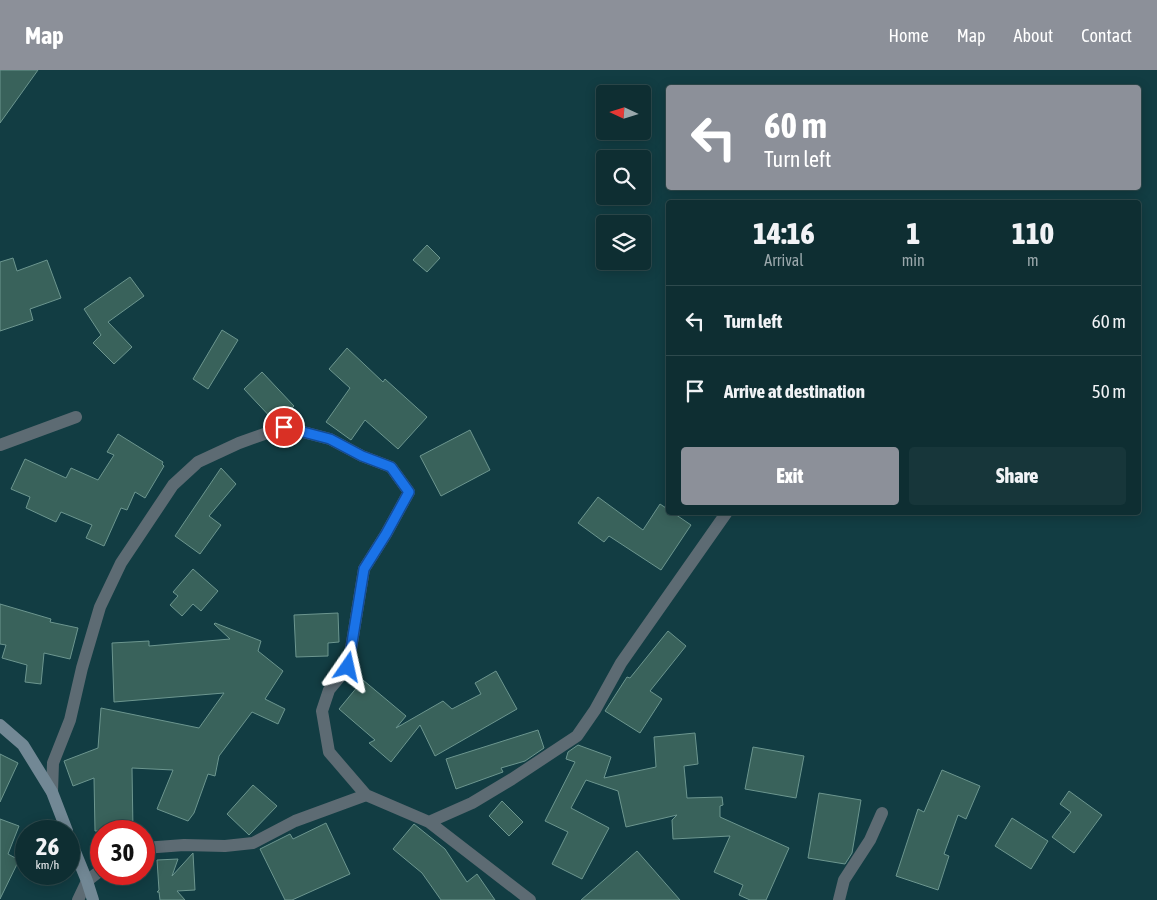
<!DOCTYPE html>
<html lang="en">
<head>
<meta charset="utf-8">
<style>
  body { margin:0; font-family:"Asap Condensed",sans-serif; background:#17363a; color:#f1f3f6; height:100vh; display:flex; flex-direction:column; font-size:19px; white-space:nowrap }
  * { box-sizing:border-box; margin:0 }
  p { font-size:16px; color:#9ba8ac }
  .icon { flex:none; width:28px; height:28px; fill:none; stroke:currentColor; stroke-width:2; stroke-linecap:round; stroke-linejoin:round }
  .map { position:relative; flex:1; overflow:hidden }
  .panel { position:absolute; left:666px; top:130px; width:475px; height:315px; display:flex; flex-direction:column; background:#0e2e32; border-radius:5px; box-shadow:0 2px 12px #0003,0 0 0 1px #2e4a4d }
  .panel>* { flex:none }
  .banner { position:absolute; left:666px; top:15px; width:475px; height:105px; border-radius:5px; box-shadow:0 2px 12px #0003,0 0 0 1px #2e4a4d; background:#8c9099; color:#fff; overflow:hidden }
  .needle { width:32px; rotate:274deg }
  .buttons { position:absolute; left:596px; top:15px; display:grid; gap:10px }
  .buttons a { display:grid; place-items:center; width:55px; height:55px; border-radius:5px; background:#0e2e32; box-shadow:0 2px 12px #0003,0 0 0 1px #2e4a4d; font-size:25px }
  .speed { position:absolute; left:15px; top:750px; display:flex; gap:10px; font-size:25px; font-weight:700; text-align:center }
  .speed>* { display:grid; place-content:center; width:65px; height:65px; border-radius:50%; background:#0e2e32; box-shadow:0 2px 12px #0003,0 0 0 1px #2e4a4d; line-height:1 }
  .speed small { font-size:12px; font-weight:400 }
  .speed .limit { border:8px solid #d22; background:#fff; color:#111 }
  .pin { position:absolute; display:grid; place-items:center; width:42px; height:42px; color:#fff; margin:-21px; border:2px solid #fff; border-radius:50%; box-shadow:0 1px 5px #0007 }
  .me { position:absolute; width:55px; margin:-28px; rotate:11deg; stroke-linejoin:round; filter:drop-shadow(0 0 4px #0008) }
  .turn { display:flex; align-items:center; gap:18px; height:105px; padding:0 15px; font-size:22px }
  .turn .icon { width:65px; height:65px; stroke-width:2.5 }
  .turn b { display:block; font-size:35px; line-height:42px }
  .eta { display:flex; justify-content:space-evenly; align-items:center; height:85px; text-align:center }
  .eta b { font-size:30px; font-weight:800; line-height:35px }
  .primary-button { display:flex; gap:10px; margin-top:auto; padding:10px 15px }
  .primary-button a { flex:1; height:58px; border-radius:5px; background:#8c9099; color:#fff; font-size:20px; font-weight:800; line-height:58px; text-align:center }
  .primary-button a+a { background:#17363a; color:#f1f3f6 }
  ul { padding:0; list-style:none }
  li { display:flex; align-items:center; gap:15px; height:70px; padding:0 15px; border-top:1px solid #2e4a4d }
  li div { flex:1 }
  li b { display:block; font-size:19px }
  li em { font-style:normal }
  header { display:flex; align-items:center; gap:30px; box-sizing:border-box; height:70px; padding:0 25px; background:#8c9099; color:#fff }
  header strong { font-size:24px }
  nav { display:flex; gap:28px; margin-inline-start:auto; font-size:18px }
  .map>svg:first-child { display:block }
</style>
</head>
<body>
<header>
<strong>Map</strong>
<nav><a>Home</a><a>Map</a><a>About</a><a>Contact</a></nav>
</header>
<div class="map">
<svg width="1157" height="830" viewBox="0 0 1157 830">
  <rect width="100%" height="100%" fill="#123d43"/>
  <path fill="#39625b" stroke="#6c968f" d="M0 0H38L0 53Z
    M427 175 440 188 427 202 413 190Z
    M13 188 17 201 47 190 61 228 30 239 33 250 0 261V192Z
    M130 207 144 226 108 252 132 277 114 294 93 273 101 265 84 239Z
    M222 260 238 270 208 319 193 309Z
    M347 278 383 312 385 309 427 347 398 379 365 350 351 370 326 352 350 318 329 299Z
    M262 302 294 336 279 350 275 352 244 319Z
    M470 360 490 400 441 426 420 386Z
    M118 364 163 392 162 394 164 396 145 428 135 422 127 440 121 438 104 476 86 468 92 455 61 442 56 452 26 438 30 427 11 419 25 389 66 408 71 398 98 410 114 385 107 382Z
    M221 398 236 414 209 446 221 455 200 484 175 466Z
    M598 427 643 460 660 434 669 440V442H672L691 455 661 500 609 466 604 472 578 453Z
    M193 499 218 521 201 541 193 534 182 546 170 535 178 526 173 522Z
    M0 534 51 549 50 552 78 558 70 589 44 583 41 614 25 612 27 595 2 588 6 575 0 574Z
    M338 543 339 572 328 573V586L296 587 294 545Z
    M215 553 261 571 258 581 283 601 265 629 285 639 278 654 252 642 219 686 215 706 208 704 194 743 188 751 157 739 173 700 132 698 133 761H95L94 708 73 716 64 691 98 678 101 638 199 658 224 623 114 632 112 573 149 571V576L230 569 214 554Z
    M668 561 686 576 650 621 662 629 640 663 605 641 627 607 630 608Z
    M496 601 517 639 435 686 420 655 391 692 369 673 375 670 339 639 363 610 406 646 396 658 443 631 452 639 481 624 475 613Z
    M538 660 544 678 525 691 501 698 503 702 456 719 446 689Z
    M695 663 698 694 684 696 687 728 722 727 723 735 720 736V747L789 778 766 830H750L739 825 743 815 714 802 730 766 673 769 672 750 677 745 626 757 618 721 586 710 571 738 609 758 582 809 552 794 568 762 545 751 575 692 566 689 568 682 578 675 611 687 604 708 656 697 654 667Z
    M753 677 804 686 796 728 745 719Z
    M0 684 18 693 0 732Z
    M942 700 980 716 966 749 958 745 944 784 949 786 938 820 896 806 918 739 924 742Z
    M253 715 277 736 249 765 227 744Z
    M1069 721 1102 745 1074 783 1052 767 1071 742 1060 734Z
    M819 723 861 730 852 783 845 794 808 788Z
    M502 731 523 752 509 766 489 746Z
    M1012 748 1048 771 1031 799 995 776Z
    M0 749 19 756 8 784 19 790 0 829Z
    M326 753 350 804 292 830H285L260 779 290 764 293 769Z
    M414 754 445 779 467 812 477 804 495 830H441L422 803 393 779Z
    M637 781 680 830H581L604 810Z
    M193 783 195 820 177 821 185 830H160L159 822H157L159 820 157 790 178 789 172 806Z"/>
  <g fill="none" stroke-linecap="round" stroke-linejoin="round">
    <path stroke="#5d6b73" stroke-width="12" d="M0 375 76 347
      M52 722 53 693 70 650 82 598 100 537 121 493 173 415 198 392 239 373 284 357 330 369 362 386 391 397 409 422 386 464 364 499 348 597 329 620 322 641 329 682 366 725
      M429 752 472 733 512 709 577 666 595 640 621 593 727 442
      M144 778 184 775 225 776 253 773 295 751 366 725 429 752 530 830
      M78 830 87 811 101 800
      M839 830 844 810 870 770 882 743"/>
    <path stroke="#728895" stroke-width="12" d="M0 655 23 675 52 722 67 761
      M69 767 87 811 93 830"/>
  </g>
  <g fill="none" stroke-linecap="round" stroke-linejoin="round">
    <defs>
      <path id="route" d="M284 357 330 369 362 386 391 397 409 422 386 464 364 499 348 597"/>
    </defs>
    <use href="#route" stroke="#114b97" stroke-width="12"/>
    <use href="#route" stroke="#1a73e8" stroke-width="9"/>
  </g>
</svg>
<div class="buttons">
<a><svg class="needle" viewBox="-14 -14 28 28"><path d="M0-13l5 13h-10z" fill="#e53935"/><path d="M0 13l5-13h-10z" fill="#9ba8ac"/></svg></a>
<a><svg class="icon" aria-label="search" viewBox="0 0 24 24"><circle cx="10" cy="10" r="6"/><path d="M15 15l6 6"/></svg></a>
<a><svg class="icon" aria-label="layers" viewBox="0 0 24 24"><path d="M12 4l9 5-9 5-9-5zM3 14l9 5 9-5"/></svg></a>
</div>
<div class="speed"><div>26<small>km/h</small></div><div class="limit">30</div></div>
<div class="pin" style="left:284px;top:357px;background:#d93025"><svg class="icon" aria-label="arrive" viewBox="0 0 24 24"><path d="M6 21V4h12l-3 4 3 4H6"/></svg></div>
<svg class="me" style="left:348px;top:597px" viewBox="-20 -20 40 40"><path d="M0-17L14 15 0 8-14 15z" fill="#1a73e8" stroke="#fff" stroke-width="4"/></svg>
<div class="banner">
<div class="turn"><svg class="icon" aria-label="left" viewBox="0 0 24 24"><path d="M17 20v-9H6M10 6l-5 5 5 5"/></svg><div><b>60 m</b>Turn left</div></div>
</div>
<section class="panel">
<div class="eta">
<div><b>14:16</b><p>Arrival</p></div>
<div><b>1</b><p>min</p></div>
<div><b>110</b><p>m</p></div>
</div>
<ul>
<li><svg class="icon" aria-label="left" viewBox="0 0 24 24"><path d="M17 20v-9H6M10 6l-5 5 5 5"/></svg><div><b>Turn left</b></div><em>60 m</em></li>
<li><svg class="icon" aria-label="arrive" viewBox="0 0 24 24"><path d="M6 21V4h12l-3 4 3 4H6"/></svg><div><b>Arrive at destination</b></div><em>50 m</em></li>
</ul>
<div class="primary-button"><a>Exit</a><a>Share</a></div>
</section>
</div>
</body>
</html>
